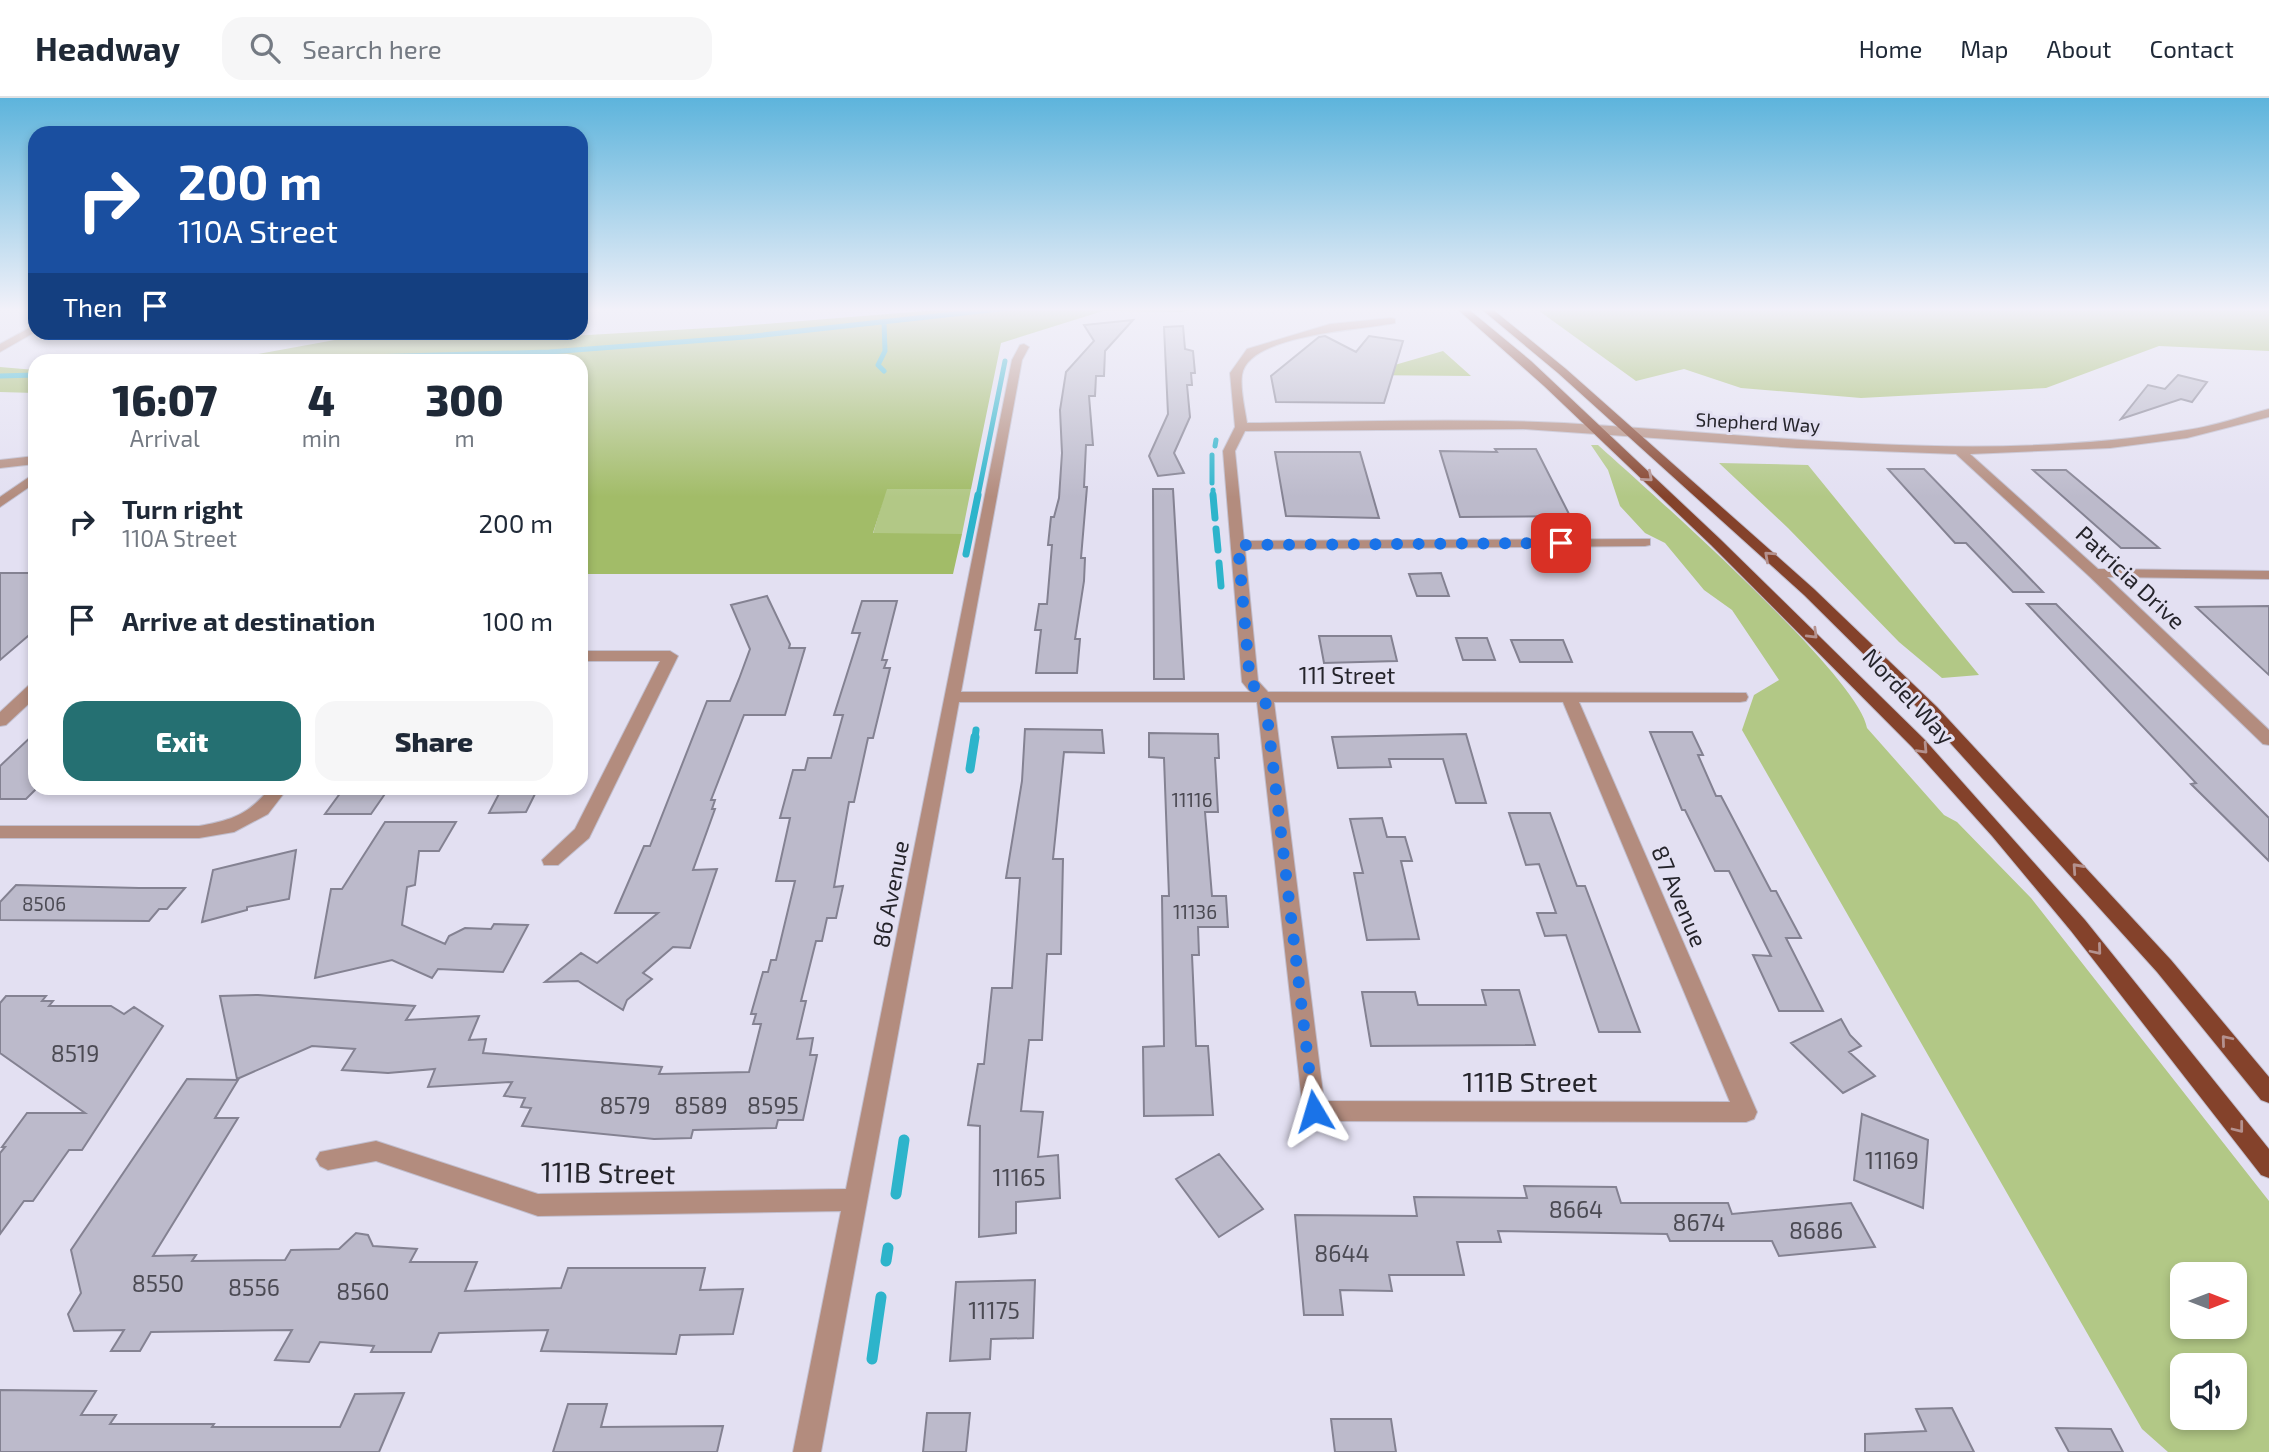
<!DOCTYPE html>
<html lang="en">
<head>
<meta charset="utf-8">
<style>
  body { margin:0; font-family:"Exo 2",sans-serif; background:#f6f6f7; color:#1f2937; height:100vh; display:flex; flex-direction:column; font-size:26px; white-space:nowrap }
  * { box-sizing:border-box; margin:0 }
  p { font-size:23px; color:#747a83 }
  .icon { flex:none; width:38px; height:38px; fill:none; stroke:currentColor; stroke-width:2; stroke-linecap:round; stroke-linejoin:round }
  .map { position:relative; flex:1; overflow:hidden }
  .drawer { position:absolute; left:28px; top:256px; width:560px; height:441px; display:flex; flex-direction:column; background:#fff; border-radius:21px; box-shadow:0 4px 10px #0003 }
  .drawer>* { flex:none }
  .top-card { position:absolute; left:28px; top:28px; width:560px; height:214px; border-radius:21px; box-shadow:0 4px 10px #0003; background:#1a4fa0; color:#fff; overflow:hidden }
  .needle { width:46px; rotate:90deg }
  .controls { position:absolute; left:2170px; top:1164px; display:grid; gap:14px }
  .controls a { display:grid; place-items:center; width:77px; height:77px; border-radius:14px; background:#fff; box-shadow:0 4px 10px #0003; font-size:35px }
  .pin { position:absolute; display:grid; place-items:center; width:60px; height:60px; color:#fff; margin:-30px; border-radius:14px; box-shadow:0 4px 10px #0006 }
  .me { position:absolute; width:77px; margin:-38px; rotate:353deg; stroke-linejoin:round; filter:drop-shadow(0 0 5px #0008) }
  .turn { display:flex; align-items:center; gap:24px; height:147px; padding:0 35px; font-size:32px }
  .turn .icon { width:91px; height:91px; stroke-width:2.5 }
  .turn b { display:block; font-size:49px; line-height:60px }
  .then { display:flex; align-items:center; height:66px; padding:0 35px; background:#0003; gap:14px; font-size:26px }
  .eta { display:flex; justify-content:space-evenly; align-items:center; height:119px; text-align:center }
  .eta b { font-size:42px; font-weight:800; line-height:49px }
  .primary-button { display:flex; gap:14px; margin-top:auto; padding:14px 35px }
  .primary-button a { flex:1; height:80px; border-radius:21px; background:#257072; color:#fff; font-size:28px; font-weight:800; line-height:80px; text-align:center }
  .primary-button a+a { background:#f6f6f7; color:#1f2937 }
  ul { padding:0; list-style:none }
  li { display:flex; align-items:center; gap:21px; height:98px; padding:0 35px }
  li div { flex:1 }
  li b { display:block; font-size:26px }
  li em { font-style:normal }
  header { display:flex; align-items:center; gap:42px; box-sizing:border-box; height:98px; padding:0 35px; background:#fff; border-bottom:2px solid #e0e1e3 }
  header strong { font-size:33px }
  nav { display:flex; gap:38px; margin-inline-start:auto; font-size:24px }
  .search { width:490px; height:63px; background:#f6f6f7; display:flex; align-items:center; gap:18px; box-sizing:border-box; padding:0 24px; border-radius:21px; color:#747a83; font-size:26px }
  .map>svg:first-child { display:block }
</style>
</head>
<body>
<header>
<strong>Headway</strong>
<div class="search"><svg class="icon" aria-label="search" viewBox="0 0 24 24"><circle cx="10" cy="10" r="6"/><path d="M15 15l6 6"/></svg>Search here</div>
<nav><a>Home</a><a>Map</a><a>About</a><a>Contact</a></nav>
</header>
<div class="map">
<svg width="2269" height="1354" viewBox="0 0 2269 1354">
  <rect width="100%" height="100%" fill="#e3e0f2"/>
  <path fill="#b2c886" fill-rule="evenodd" d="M1591 347H1598C1647 391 1859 578 1867 630L1944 717 1957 724 2031 800 2269 1103V1354H2168L2142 1331 1742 632 1754 597 1779 582 1732 512 1704 492 1665 445 1645 435 1620 408 1608 372ZM2182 1176H2235V1228H2182ZM2182 1267H2235V1320H2182Z
    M1719 365 1808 367 1979 577 1942 580 1899 544 1788 430Z
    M886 391H971L962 436H873Z"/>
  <path fill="#a2bc68" d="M961 210H1196L1182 214 1103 213 1001 245 971 391H887L873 435 962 436 953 476H581V262H114L139 258 252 257 351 239 518 241 727 229Z
    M1535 210H2269V253L2159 248 2046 290 1861 300 1741 290 1684 271 1636 283Z
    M1443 253 1471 278 1360 277Z
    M0 269 35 272V295L0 294Z"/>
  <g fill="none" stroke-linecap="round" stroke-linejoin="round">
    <path stroke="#2db4cb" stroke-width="5" d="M1836 210H1935
      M884 224 885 253 878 267 884 273
      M258 262 549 254 745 239 1009 210
      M0 278 35 277
      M1215 348 1216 342
      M1212 357V385
      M1213 392V398
      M978 398 1005 263"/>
    <path stroke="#2db4cb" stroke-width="7" d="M1213 397 1215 420
      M1216 431 1218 452
      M966 456 978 397
      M1219 465 1221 488
      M975 640 976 632"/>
    <path stroke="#2db4cb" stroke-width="9" d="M970 671 975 639"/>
    <path stroke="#2db4cb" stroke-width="11" d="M896 1096 904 1042
      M886 1163 888 1150
      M872 1261 881 1199"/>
  </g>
  <path fill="#bcbacb" stroke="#848292" stroke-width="2" d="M1133 222 1105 253 1104 278H1096L1095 298H1089L1093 347H1086L1084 389H1087L1081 460H1085L1084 483 1075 541H1080L1077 575H1036L1041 532H1035L1039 506H1047L1052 447H1048L1051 419H1054L1059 400 1062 355 1060 312 1066 274 1094 243 1084 227Z
    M1183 228 1185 251 1193 253 1195 275H1191L1192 287H1187L1190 319 1174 355 1184 375 1158 378 1149 358 1168 316 1164 229Z
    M1325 238 1356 254 1369 238 1403 243 1384 305 1276 304 1271 278 1319 239Z
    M2178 277 2207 284 2192 304 2181 301 2121 321 2148 287 2165 291Z
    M1495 351H1536L1570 418 1460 419 1440 353 1497 354Z
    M1275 354H1360L1379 420 1286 418Z
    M1888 371H1924L2043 494H2013L1966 445H1955Z
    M2033 372H2066L2159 450H2121Z
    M1153 391H1173L1184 581H1154Z
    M0 475H35V532L0 562Z
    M1441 475 1449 498H1417L1409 476Z
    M767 498 790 546 789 550H805L785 617H744L711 702H715L712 711H715L693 772 717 771 690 850 673 849 643 875 652 881 627 902 623 912 578 883 545 884 581 855 597 865 658 815H615L644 748H650L707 603H730L739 581 750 551 731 507Z
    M862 503H897L882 562H887L884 570H890L873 640H868L854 704H849L834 789 843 788 836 820H827L822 843H816L801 903H806L797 941 813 940 810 957H817L803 1022H778L776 1030 693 1032 691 1040 654 1041 522 1028 531 1010 521 1009 525 1000 504 998 512 984 428 989 435 971 388 975 342 972 355 951 312 948 237 981 220 898 258 897 415 908 406 922 479 918 469 942 486 941 483 955 662 969 659 976 749 974 761 926H753L756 916H751L763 874H768L771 862H776L795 783H776L790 720H780L793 672H805L808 660H831L843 617H834L860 535H852Z
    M2027 506H2056L2269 720V763L2191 686 2196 685Z
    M2269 508V577L2196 509Z
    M1319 538H1391L1397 563 1324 565Z
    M1456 540H1487L1495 562H1463Z
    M1511 542H1563L1572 564H1520Z
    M1025 631 1102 632 1104 655 1064 654 1053 761H1063L1061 856H1047L1042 942H1029L1021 1013 1043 1014 1038 1059 1058 1057 1060 1100 1016 1104V1135L979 1139 980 1028 968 1027 978 966H984L992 890H1012L1020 780H1006L1022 683Z
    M1650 634H1692L1703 657H1698L1716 698H1721L1771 793H1776L1801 840H1786L1823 913H1779L1753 857 1771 858 1729 773H1715L1685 712H1682Z
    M35 635V692L26 701H0V668Z
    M1149 635 1218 636 1219 660H1215L1218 714H1205L1212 798H1226L1228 829H1198L1199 857H1192L1196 948H1208L1213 1017 1144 1018 1143 949 1164 948 1162 798H1169L1164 660 1149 659Z
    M1466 636 1486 705H1456L1443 661H1389L1391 669 1338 670 1332 639Z
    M344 690H389L371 716H325Z
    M502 690H538L526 714 489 715Z
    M1509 715H1550L1577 788H1585L1640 934H1599L1566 837 1545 838 1537 815H1556L1539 766 1526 767Z
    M1382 720 1387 739H1405L1412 763H1401L1419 841 1367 842 1354 775H1363L1350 721Z
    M385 724H456L439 753H419L415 787 407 789 402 827 445 846 449 838 465 830 491 831 494 826 528 827 503 874 438 871 432 880 392 862 315 880 331 791H342Z
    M296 752 289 801 247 809V812L202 824 213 772Z
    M16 787 139 790H185L167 811H159L149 823 0 822V804Z
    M1482 892H1519L1535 947 1371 948 1362 894H1415L1418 907H1486Z
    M6 898H46L42 903H53L49 908H111L124 916 134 909 163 928 82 1052H69L33 1103H24L0 1136V1055L5 1049H2L27 1015H85L0 955V905Z
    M1841 921 1850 937 1861 948 1849 954 1875 978 1843 995 1791 945Z
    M187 981 238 982 215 1020H238L153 1158 196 1157 192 1163 285 1162 291 1152 339 1151 356 1135 368 1137 373 1148 417 1151 410 1164H477L465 1193 561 1190 568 1170H705L700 1192 743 1191 733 1236 680 1237 676 1256 541 1253 548 1232 439 1235 431 1254H371L374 1248 320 1244 309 1264 275 1262 292 1232 151 1234 140 1253H111L124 1232 74 1233 68 1216 81 1195 71 1152Z
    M1862 1016 1928 1042 1923 1110 1854 1082Z
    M1219 1056 1263 1111 1219 1139 1176 1081Z
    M1524 1088 1616 1089 1621 1105H1728L1732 1116 1851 1105 1875 1149 1779 1158 1772 1143H1670L1667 1136 1498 1133 1501 1144H1457L1464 1177H1389L1392 1193 1340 1192 1343 1217H1304L1295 1117 1417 1118 1414 1099 1527 1100Z
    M1035 1182 1033 1240 991 1241 990 1261 950 1263 956 1184Z
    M0 1292 96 1293 81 1317H116L110 1326H214L212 1329H340L355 1296 404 1295 379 1354H0Z
    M568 1306H607L601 1329 723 1328 717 1354H553Z
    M1952 1310 1974 1354H1865V1336L1926 1333 1916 1311Z
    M927 1315H970L966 1354H923Z
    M1331 1321H1391L1396 1354H1335Z
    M2056 1330 2111 1331 2123 1354H2069Z"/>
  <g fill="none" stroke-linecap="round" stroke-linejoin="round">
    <defs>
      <path id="minor" d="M1391 220 1395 221V225C1363 232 1248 236 1242 277 1240 291 1245 311 1247 325 1352 324 1458 320 1564 325 1772 337 1980 367 2187 332 2215 328 2242 318 2269 311V319L2187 340 2110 350 1970 356 2098 471 2269 473V481L2107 479 2269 632V647L2263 646 2089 478 1956 356 1797 350 1524 331 1245 333 1235 353 1244 443 1650 441V447L1645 448 1245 451 1258 583 1268 594 1746 595 1748 599 1746 603 1740 604H1579L1757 1014 1754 1021 1746 1024 1314 1023 1306 1020 1303 1013 1257 604H959L821 1354H793L841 1113 538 1118 376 1063 328 1072 320 1068 316 1061 320 1054 376 1043 538 1096 846 1091 1012 262 1020 247 1024 246 1029 249 1022 262 961 594H1250L1242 584 1223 353 1235 329 1230 275 1247 251 1330 226ZM1274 604H1563L1730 1004 1324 1003Z
        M35 227V234L0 254V246Z
        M35 358V366L0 370V362Z
        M35 375V385L0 409V399Z
        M581 553H670L678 558 589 740 558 767H544L542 762 575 731 660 563H581Z
        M35 586V600L6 627 0 628V614L29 587Z
        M270 690H288L268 716 234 734 199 740H0V728H199C232 722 248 717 270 690Z"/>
      <path id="major" d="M1456 210H1467L1531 263 1720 441 1924 641 2085 822 2269 1051V1080L2261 1077 2071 833 1992 738 1912 649 1711 447 1544 288Z
        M1480 210H1491L1566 271 1814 491 1937 609 2171 862 2269 979V1005L2261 1002 2157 874 1925 617 1804 497 1558 275Z"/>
    </defs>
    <use href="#minor" stroke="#c1bece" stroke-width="2"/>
    <use href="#major" stroke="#c1bece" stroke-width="2"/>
    <use href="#minor" fill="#b38c7e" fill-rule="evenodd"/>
    <use href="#major" fill="#84422b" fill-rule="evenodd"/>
  </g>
  <defs><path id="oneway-chevron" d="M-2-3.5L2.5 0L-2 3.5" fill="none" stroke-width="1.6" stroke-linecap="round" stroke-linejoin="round" transform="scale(1.75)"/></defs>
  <g stroke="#b4918e">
    <use href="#oneway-chevron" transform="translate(1648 379) rotate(41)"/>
    <use href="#oneway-chevron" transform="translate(1769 458) rotate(-138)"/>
    <use href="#oneway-chevron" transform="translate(1813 536) rotate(45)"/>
    <use href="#oneway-chevron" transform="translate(1923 651) rotate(47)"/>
    <use href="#oneway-chevron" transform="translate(2077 770) rotate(-132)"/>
    <use href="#oneway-chevron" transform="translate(2097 852) rotate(50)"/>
    <use href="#oneway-chevron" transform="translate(2226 942) rotate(-130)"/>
    <use href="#oneway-chevron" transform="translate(2239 1030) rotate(52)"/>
  </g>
  <linearGradient id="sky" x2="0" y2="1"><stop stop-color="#5db4dc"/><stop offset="0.53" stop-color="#f2f1f9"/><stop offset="1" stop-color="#f2f1f9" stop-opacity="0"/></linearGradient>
  <rect width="2269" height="399" fill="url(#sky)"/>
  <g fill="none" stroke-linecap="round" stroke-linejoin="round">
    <path stroke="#1a73e8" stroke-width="12" stroke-dasharray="0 21.6" d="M1314 1013 1265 600 1250 584 1238 447 1561 445"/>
  </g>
  <g text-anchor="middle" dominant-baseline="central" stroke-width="6" stroke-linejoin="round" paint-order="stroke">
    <g font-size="19" fill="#25242b" stroke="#e3e0f2">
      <text transform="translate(1758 324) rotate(3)">Shepherd Way</text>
    </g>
    <g font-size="19" fill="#4b4a53">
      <text x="1192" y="701">11116</text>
      <text x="44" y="805">8506</text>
      <text x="1195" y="813">11136</text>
    </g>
    <g font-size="23" fill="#25242b" stroke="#e3e0f2">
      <text transform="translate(2131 479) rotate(43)">Patricia Drive</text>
      <text x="1347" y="577">111 Street</text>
      <text transform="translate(1909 598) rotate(47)">Nordel Way</text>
      <text transform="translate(890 796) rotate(-79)">86 Avenue</text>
      <text transform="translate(1680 798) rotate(67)">87 Avenue</text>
    </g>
    <g font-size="23" fill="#4b4a53">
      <text x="75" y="955">8519</text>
      <text x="625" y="1007">8579</text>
      <text x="701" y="1007">8589</text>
      <text x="773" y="1007">8595</text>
      <text x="1892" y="1062">11169</text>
      <text x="1019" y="1079">11165</text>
      <text x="1576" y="1111">8664</text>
      <text x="1699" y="1124">8674</text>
      <text x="1816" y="1132">8686</text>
      <text x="1342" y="1155">8644</text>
      <text x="158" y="1185">8550</text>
      <text x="254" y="1189">8556</text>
      <text x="363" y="1193">8560</text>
      <text x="994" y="1212">11175</text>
    </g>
    <g font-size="28" fill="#25242b" stroke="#e3e0f2">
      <text x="1530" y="983">111B Street</text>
      <text transform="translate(608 1074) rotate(1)">111B Street</text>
    </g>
  </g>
</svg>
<div class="controls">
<a><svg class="needle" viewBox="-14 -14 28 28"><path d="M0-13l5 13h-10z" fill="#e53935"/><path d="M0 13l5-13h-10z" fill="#747a83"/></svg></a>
<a><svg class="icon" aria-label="sound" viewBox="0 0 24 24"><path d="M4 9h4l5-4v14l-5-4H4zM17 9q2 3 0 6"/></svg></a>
</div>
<div class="pin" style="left:1561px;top:445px;background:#d93025"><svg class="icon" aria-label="arrive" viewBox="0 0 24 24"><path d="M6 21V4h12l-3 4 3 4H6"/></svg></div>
<svg class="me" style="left:1314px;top:1013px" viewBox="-20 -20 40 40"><path d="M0-17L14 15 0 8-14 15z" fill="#1a73e8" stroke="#fff" stroke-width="4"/></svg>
<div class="top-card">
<div class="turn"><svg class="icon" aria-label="right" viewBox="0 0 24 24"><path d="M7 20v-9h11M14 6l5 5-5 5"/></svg><div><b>200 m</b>110A Street</div></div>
<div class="then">Then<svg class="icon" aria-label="arrive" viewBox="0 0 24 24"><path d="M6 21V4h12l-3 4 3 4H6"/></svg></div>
</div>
<section class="drawer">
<div class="eta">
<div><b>16:07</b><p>Arrival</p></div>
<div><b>4</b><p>min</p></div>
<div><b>300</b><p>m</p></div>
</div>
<ul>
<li><svg class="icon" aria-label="right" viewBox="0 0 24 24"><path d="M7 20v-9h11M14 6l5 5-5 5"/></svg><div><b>Turn right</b><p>110A Street</p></div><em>200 m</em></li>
<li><svg class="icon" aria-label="arrive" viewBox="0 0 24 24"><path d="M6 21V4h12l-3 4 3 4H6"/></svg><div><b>Arrive at destination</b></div><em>100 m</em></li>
</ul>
<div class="primary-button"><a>Exit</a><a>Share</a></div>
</section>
</div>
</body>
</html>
